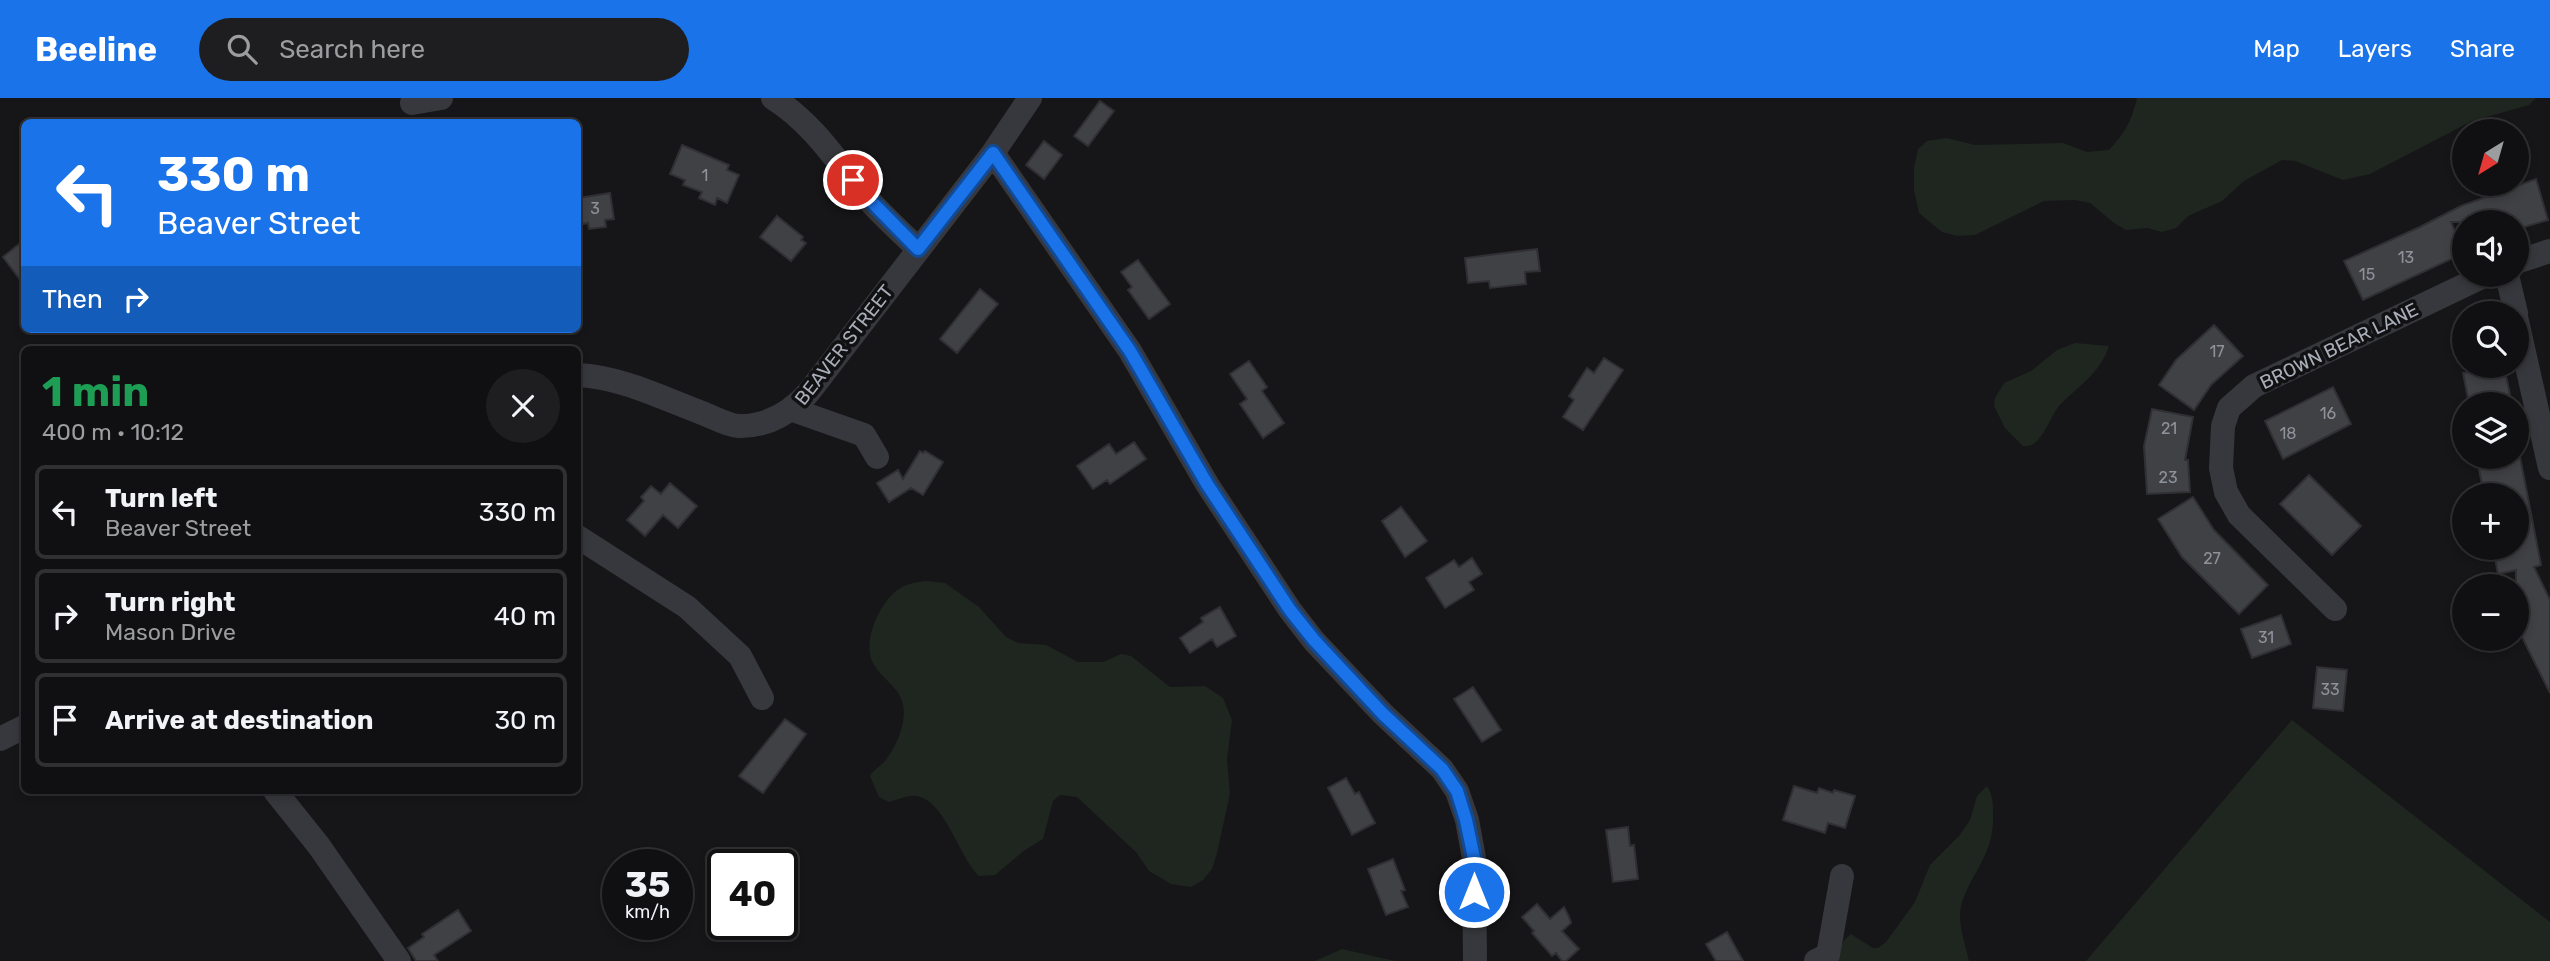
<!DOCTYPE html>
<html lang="en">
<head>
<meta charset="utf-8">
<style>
  body { margin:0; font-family:Rubik,sans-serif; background:#1e1e20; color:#f1f3f6; height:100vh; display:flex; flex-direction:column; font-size:26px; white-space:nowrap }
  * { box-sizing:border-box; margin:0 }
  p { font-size:23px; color:#9c9d9f }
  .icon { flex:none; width:38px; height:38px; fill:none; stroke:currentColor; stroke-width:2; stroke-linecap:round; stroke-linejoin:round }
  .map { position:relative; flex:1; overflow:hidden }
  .panel { position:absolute; left:21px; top:248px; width:560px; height:448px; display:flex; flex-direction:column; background:#101012; border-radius:10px; box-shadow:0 4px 10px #0003,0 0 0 2px #303032 }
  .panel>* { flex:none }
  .banner { position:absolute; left:21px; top:21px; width:560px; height:214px; border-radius:10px; box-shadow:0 4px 10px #0003,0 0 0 2px #303032; background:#1a73e8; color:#fff; overflow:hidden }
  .needle { width:46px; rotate:217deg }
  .tools { position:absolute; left:2452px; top:21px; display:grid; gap:14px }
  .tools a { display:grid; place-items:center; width:77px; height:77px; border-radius:50%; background:#101012; box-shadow:0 4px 10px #0003,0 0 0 2px #303032; font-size:35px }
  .speed { position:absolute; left:602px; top:751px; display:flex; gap:14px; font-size:35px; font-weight:700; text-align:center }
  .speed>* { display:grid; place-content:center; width:91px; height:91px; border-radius:50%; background:#101012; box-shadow:0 4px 10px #0003,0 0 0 2px #303032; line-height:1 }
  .speed small { font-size:18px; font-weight:400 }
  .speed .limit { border:4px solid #111; border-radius:10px; background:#fff; color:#111 }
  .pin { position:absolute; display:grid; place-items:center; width:60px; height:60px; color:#fff; margin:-30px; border:4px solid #fff; border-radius:50%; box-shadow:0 2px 7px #0007 }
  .me { position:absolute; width:77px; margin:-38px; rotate:0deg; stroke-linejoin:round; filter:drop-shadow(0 0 5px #0008) }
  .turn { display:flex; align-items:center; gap:24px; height:147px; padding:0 21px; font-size:32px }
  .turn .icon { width:91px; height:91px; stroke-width:2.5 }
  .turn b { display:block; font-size:49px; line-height:60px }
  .then { display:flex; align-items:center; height:66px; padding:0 21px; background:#0003; gap:14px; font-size:26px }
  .round { display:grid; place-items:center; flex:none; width:74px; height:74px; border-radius:37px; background:#1e1e20 }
  .overview { display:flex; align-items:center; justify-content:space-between; height:119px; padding:0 21px }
  h1 { font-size:42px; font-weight:700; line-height:52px; color:#1e9e55 }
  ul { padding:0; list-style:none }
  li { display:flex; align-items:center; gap:21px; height:94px; margin:0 14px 10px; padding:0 7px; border:4px solid #303032; border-radius:10px }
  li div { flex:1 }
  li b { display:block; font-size:26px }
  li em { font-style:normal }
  header { display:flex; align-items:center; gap:42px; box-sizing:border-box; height:98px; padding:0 35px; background:#1a73e8; color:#fff }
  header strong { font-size:33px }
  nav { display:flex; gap:38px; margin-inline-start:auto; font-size:24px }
  .search { width:490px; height:63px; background:#1e1e20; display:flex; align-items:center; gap:18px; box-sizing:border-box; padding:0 24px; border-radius:38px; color:#9c9d9f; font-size:26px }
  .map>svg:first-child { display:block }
</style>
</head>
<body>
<header>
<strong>Beeline</strong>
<div class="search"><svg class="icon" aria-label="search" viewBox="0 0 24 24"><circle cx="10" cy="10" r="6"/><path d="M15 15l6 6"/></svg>Search here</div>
<nav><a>Map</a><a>Layers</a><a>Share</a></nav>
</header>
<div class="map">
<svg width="2550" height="863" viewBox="0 0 2550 863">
  <rect width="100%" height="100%" fill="#161618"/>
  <path fill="#1e261f" d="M2137 0H2536L2529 7 2472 23 2370 76 2343 82 2295 63 2282 62 2244 83 2222 103 2188 118 2176 130 2162 134 2147 130 2126 132 2114 125 2090 105 2075 102 2044 103 1975 137 1957 138 1942 134 1919 115 1914 92V70L1918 51 1927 43 1947 40 1975 47 2063 45 2087 54 2109 52C2125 35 2132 22 2137 0Z
    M2075 245 2109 248C2100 276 2078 288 2059 308 2051 318 2047 332 2038 342 2033 347 2030 348 2023 348L2005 330 1994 308 1995 300 2004 285 2031 273 2057 252Z
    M925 483 945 485 979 509 1006 539 1018 545 1046 547 1078 564H1103L1121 556 1131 558 1170 589 1205 588 1223 600 1232 622 1227 661 1230 696 1217 755 1212 771 1203 782 1191 789 1171 786 1149 773 1136 754 1077 699 1060 697 1053 703 1043 741 1025 752 995 777 979 778C958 757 945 702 916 698 907 697 897 702 889 704L879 699 870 678C874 671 880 669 885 663 896 650 907 624 903 607 900 589 879 579 872 563 862 540 883 497 904 488 911 485 919 484 925 483Z
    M2292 622 2550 824V863H2086Z
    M1987 688C1992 695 1993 704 1993 713 1995 756 1975 768 1962 804 1956 822 1965 845 1969 863H1834L1844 842 1851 836 1873 850H1878L1886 844 1915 804 1930 767 1959 738 1970 722 1977 698Z
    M1342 851 1395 863H1315Z"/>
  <path fill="#404145" stroke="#303034" stroke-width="2" d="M1100 3 1114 13 1088 48 1074 38Z
    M1044 43 1062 57 1044 81 1026 67Z
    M682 47 729 67 727 72 739 77 727 105 717 100 715 107 699 100 702 94 683 87 685 82 670 76Z
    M2536 81 2548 122 2517 131 2516 124H2451L2464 155 2363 202 2344 163 2420 129 2461 108Z
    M610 95 614 121 605 122 606 129 589 131 588 125 578 127V100Z
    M777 118 803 139 801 142 806 145 791 163 760 139Z
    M24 142V187L3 159Z
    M1537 151 1540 173 1525 174 1526 186 1490 190 1489 183 1468 185 1465 160Z
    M1138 162 1170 206 1149 221 1128 192 1132 189 1121 174Z
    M980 191 998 206 957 255 940 241Z
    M2214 227 2243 258 2211 287 2194 312 2159 287 2176 262Z
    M1604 260 1623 272 1583 332 1563 319 1574 302 1569 298 1587 270 1594 275Z
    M1249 263 1267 289 1262 293 1284 325 1263 340 1240 306 1247 301 1230 276Z
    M2504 268 2510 297 2469 305 2463 275Z
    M2333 289 2351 326 2283 361 2265 323Z
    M2152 311 2193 319 2185 362H2188L2190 394 2147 396 2144 348Z
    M1134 344 1146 361 1110 386 1107 382 1093 391 1077 368 1109 346 1116 356Z
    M920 353 923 355 925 353 943 364 923 397 911 390 889 404 877 385 898 372 903 381Z
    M2490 359H2520L2541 467 2534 469 2550 502V595L2516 527V472L2498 476 2493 450H2516V397H2484L2477 361Z
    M2309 377 2361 428 2332 457 2280 406Z
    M670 385 697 408 678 430 663 417 645 438 627 422 644 403 641 399 651 388 661 396Z
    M2193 399 2214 432 2268 487 2239 516 2182 459 2158 421Z
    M1401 409 1427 443 1405 459 1382 423Z
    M1472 460 1482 476 1469 484 1474 492 1445 510 1426 480 1454 462 1459 469Z
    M1220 509 1236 538 1217 549 1212 541 1190 555 1180 540 1203 524 1201 520Z
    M2281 517 2291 546 2252 560 2241 531Z
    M2317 569 2347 572 2343 613 2313 610Z
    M1473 589 1501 632 1482 644 1454 601Z
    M785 621 806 636 763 695 739 678Z
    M1346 680 1355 696 1359 694 1375 725 1352 737 1328 690Z
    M1794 688 1817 695 1819 690 1833 695 1834 692 1855 698 1845 730 1828 725 1825 735 1783 722Z
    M1628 729 1630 748 1634 747 1638 781 1613 784 1606 732Z
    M1393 761 1405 792 1401 793 1408 809 1386 817 1368 771Z
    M1537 806 1550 821 1564 809 1569 819 1571 825 1562 833 1579 851 1566 863H1562L1556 855 1552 858 1532 835 1534 833 1522 819Z
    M458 812 471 833 434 857 438 863H416L408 850 424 839 422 836Z
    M1727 834 1743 863H1716L1706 846Z"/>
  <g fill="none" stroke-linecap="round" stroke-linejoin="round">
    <path stroke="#37383d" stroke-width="24" d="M773 0C811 24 834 59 861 93 878 114 899 132 918 151
      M412 5 441 0
      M993 55 1130 253 1207 386 1290 512 1314 543 1383 616 1442 671 1457 693 1467 722 1474 760 1475 863
      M2516 164 2550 153
      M2507 177 2516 215
      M2516 219 2550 370
      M578 277C621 279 662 300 702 315 713 319 727 327 738 328 768 329 791 314 809 294L993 55 1030 0
      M793 312 864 337 877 359
      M578 439 687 509 740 558 762 600
      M2335 511 2239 417 2226 394 2221 370 2223 328 2229 310 2254 288 2486 177
      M0 641 24 629
      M275 693 319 748 399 863
      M1816 863 1828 857 1842 778"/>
  </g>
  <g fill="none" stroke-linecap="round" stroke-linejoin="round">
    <defs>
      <path id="route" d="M853 82 863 95 918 151 993 55 1130 253 1207 386 1290 512 1314 542 1383 616 1442 671 1457 693 1466 722 1474 760V794"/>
    </defs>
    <use href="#route" stroke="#114b97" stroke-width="18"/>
    <use href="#route" stroke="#1a73e8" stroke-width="12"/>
  </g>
  <g text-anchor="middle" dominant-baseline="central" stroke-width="7" stroke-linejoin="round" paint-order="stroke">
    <g font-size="16" fill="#8e929b">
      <text x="705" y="77">1</text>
      <text x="595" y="110">3</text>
      <text x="2406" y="159">13</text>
      <text x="2367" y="176">15</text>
      <text x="2217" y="253">17</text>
      <text x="2328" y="315">16</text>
      <text x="2169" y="330">21</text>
      <text x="2288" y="335">18</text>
      <text x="2168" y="379">23</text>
      <text x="2212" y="460">27</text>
      <text x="2266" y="539">31</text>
      <text x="2330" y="591">33</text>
    </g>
    <g font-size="19" fill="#a8adb8" stroke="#111113">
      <text transform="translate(844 247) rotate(-52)">BEAVER STREET</text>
      <text transform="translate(2339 248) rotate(-26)">BROWN BEAR LANE</text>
    </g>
  </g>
</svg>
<div class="tools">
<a><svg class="needle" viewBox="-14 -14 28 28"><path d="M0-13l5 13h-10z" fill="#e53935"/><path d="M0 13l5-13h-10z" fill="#9c9d9f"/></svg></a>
<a><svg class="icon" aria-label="sound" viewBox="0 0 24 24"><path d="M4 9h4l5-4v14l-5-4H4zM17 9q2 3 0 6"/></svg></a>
<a><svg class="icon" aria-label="search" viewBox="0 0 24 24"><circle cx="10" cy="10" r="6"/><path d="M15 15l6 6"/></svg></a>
<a><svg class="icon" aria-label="layers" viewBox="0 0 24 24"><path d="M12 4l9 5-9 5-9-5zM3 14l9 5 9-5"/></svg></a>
<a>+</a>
<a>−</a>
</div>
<div class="speed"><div>35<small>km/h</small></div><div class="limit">40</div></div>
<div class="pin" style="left:853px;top:82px;background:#d93025"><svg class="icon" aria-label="arrive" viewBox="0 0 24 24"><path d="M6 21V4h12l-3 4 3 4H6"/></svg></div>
<svg class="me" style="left:1474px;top:794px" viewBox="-20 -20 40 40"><circle r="17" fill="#1a73e8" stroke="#fff" stroke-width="3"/><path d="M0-11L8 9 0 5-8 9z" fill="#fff"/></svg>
<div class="banner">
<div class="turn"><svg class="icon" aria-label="left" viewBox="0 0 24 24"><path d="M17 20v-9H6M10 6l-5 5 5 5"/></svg><div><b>330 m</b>Beaver Street</div></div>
<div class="then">Then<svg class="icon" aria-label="right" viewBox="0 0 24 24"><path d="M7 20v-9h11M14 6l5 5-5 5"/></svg></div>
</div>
<section class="panel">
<div class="overview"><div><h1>1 min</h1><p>400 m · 10:12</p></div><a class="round"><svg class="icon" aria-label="close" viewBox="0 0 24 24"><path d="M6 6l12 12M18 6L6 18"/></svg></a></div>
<ul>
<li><svg class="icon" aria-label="left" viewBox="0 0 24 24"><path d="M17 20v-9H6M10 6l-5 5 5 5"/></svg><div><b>Turn left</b><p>Beaver Street</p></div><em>330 m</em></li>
<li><svg class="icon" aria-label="right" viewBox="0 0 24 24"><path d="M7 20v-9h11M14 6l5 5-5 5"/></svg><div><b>Turn right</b><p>Mason Drive</p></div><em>40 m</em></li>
<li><svg class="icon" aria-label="arrive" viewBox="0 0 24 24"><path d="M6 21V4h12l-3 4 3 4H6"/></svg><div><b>Arrive at destination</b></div><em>30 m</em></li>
</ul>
</section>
</div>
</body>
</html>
